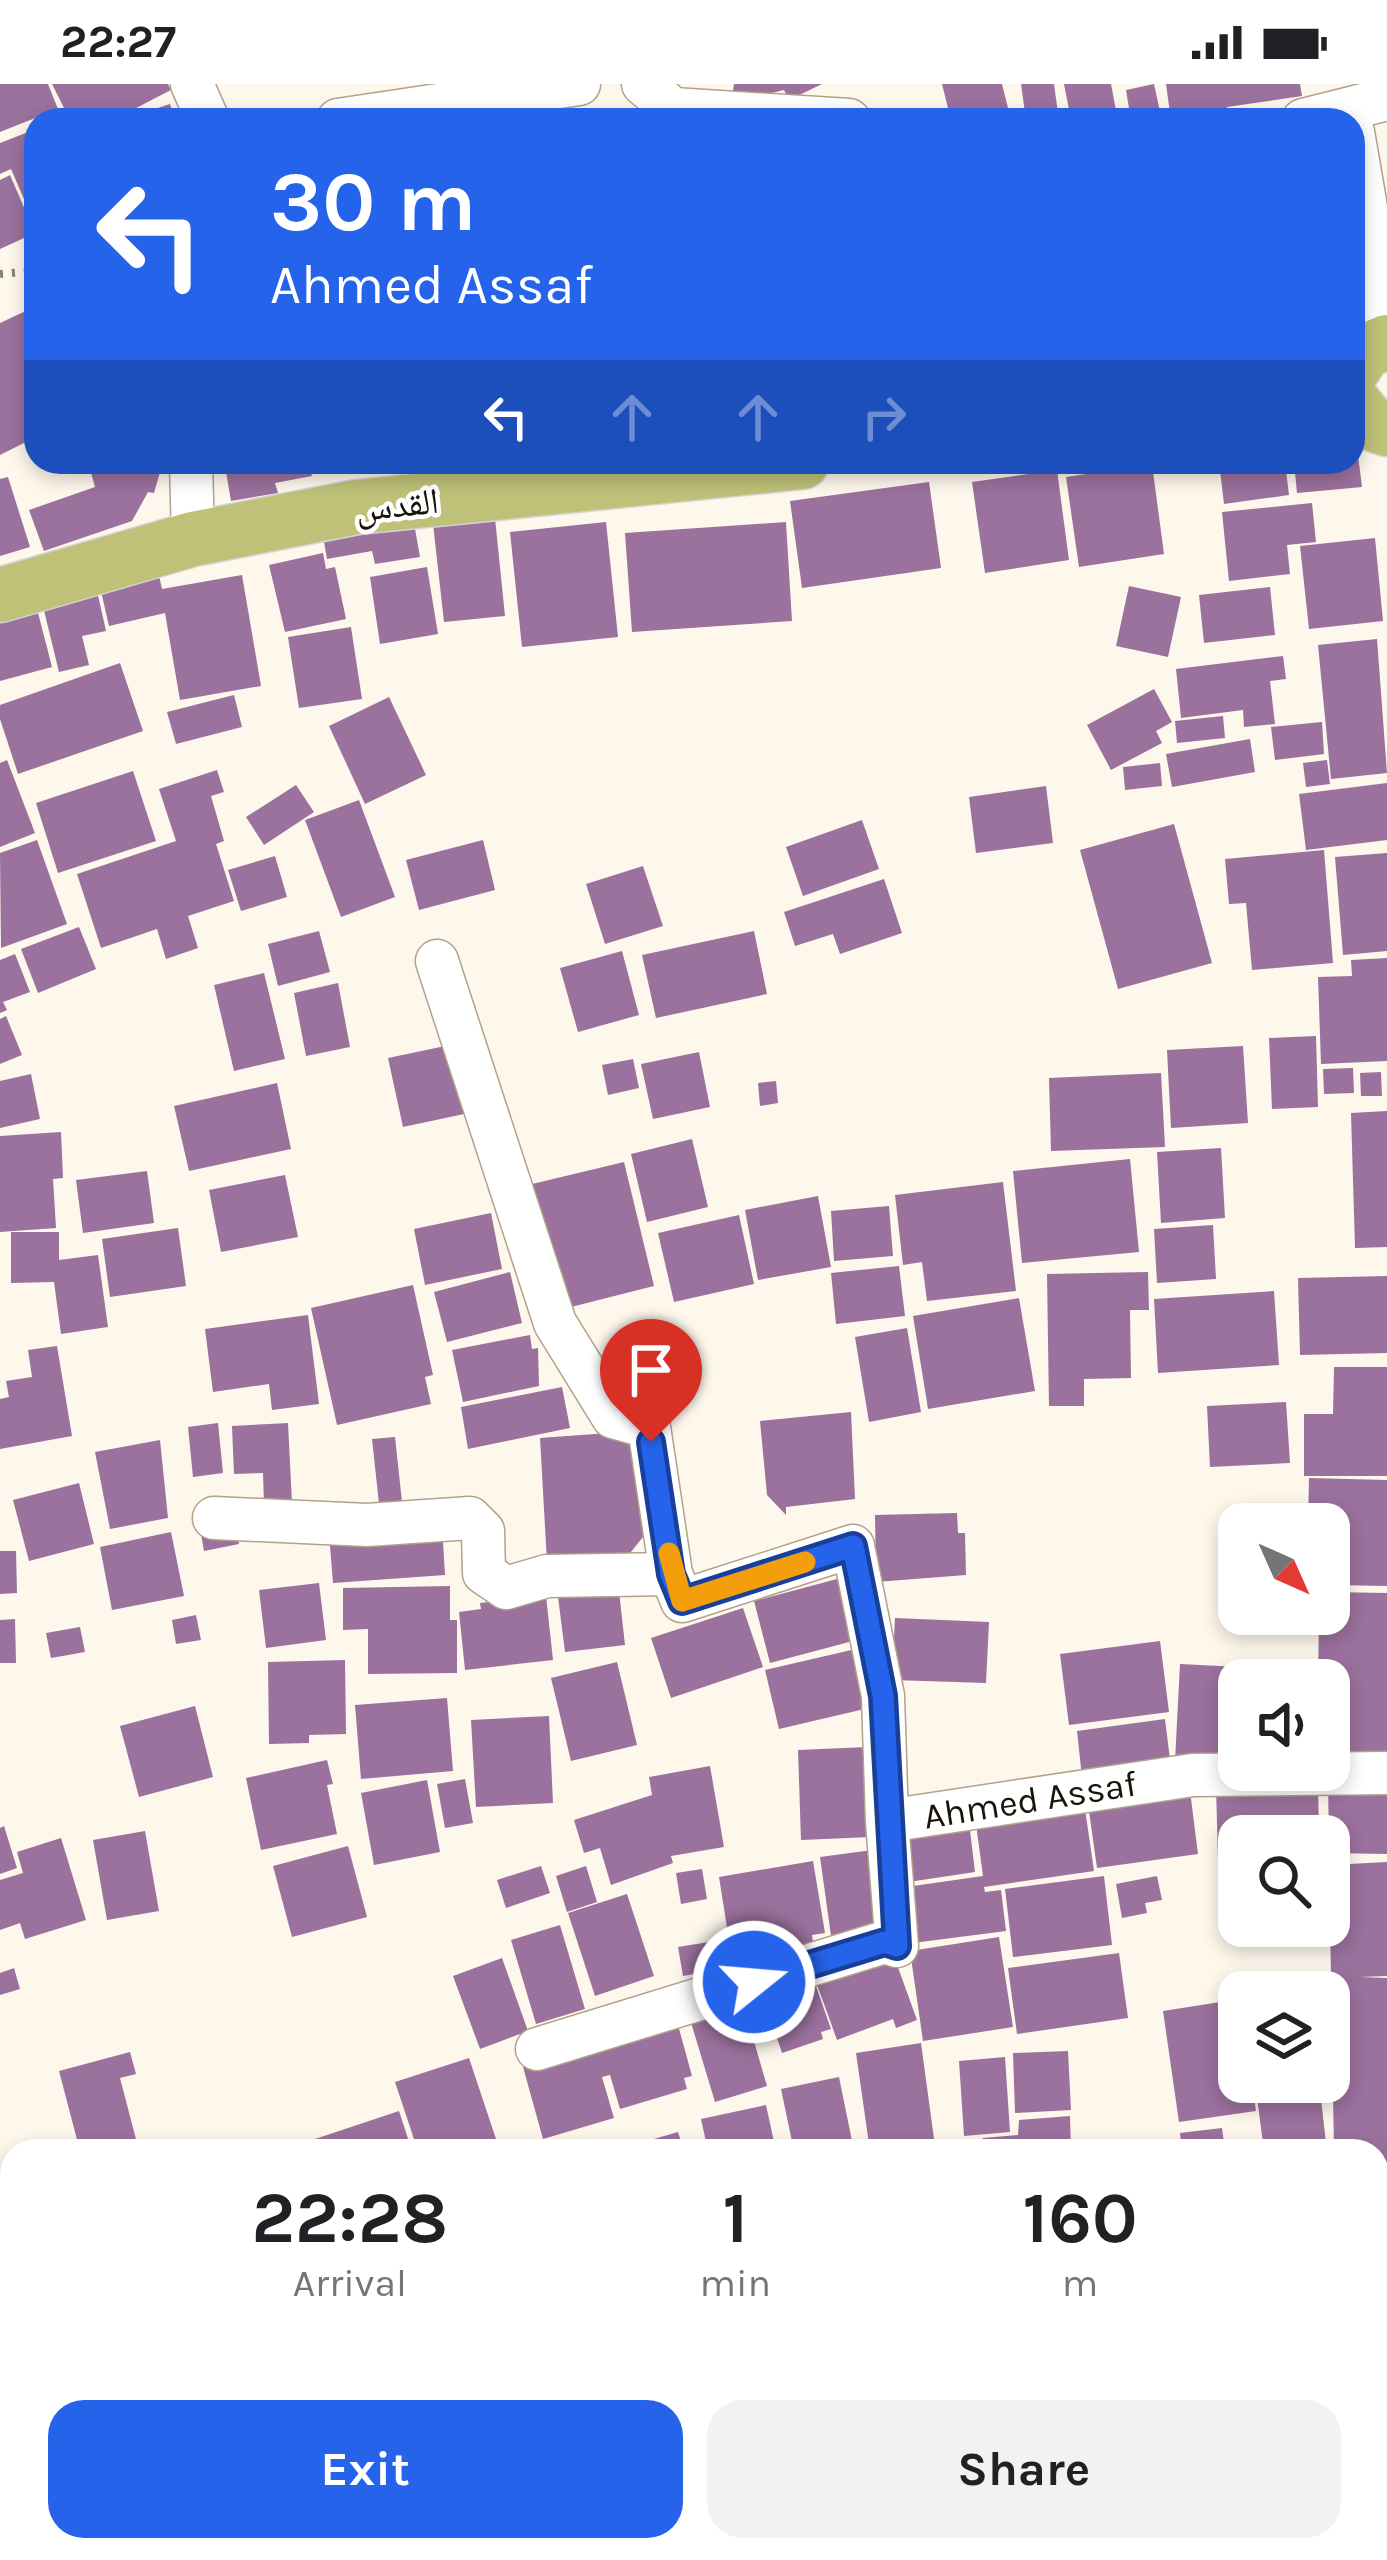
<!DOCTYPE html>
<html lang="en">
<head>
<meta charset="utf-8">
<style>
  body { margin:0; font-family:Karla,"Noto Naskh Arabic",sans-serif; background:#f2f2f2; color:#202124; height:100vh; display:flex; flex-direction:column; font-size:45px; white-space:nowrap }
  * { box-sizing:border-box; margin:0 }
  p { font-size:39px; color:#757577 }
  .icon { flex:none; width:66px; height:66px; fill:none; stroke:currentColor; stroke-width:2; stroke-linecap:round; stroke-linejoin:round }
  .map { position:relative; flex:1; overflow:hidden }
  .details { position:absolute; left:0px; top:2055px; width:1389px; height:423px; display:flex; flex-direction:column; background:#fff; border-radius:36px 36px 0 0; box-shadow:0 6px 18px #0003 }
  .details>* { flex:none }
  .banner { position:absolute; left:24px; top:24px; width:1341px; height:366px; border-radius:36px; box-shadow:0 6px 18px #0003; background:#2563eb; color:#fff; overflow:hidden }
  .needle { width:78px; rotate:135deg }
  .tools { position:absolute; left:1218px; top:1419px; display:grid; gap:24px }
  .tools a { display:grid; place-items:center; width:132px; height:132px; border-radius:24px; background:#fff; box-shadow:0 6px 18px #0003; font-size:60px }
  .pin { position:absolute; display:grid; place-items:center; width:102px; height:102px; color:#fff; margin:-123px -51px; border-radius:50% 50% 50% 0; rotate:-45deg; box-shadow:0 0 12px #0007 }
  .pin .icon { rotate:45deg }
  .me { position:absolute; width:132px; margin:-66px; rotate:73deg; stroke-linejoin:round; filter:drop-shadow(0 0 9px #0008) }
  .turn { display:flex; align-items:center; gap:42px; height:252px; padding:0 48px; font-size:54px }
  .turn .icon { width:156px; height:156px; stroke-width:2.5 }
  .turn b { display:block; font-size:84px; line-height:102px }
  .lanes { display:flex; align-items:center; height:114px; padding:0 48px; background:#0003; justify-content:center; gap:60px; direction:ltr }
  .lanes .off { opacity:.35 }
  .eta { display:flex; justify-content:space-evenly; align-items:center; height:204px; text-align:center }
  .eta b { font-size:72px; font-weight:700; line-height:84px }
  .button { display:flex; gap:24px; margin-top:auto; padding:24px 48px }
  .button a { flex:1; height:138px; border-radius:36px; background:#2563eb; color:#fff; font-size:48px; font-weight:700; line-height:138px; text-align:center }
  .button a+a { background:#f2f2f2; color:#202124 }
  .status { display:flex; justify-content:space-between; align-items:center; height:84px; padding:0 60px; background:#fff; direction:ltr }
  .status svg { height:33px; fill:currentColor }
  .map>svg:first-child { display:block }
</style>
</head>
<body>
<div class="status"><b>22:27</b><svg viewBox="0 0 49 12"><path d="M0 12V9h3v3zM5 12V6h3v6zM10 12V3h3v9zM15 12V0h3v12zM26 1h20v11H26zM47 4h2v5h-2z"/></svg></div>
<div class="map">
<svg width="1387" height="2476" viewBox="0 0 1387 2476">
  <rect width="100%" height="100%" fill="#fdf7ec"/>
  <path fill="#9b719d" d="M0 0H48L58 25 0 48Z
    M52 0H168L171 6 113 36H70Z
    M734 0H822L789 16 784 6 731 19Z
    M942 0H1002L1011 36H951Z
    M1021 0H1054L1059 36H1026Z
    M1064 0H1111L1117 32 1071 36Z
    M1154 0 1161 32 1131 36 1126 6Z
    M1166 0H1300L1302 12 1227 23 1229 36H1171Z
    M170 20 175 36H124V35Z
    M36 45V143L11 85 0 90V59Z
    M10 91 35 149 0 165V96Z
    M30 225 36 237V353L0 371V239Z
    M1353 330 1362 403 1297 409 1294 378H1353Z
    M88 378H163L154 409 148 408 132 437 44 467 29 426 95 403Z
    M234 378H309L312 392 275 399 278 409 231 417 226 388 236 386Z
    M1219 378H1285L1289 411 1224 420Z
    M1152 380 1164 470 1079 483 1066 393Z
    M1057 386 1069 476 985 489 972 398Z
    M8 393 30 463 0 472V395Z
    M929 398 941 484 802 504 790 417Z
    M1312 419 1316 458 1287 461 1290 490 1229 497 1222 428Z
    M495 434 505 532 444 538 433 440Z
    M606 438 618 553 522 563 510 448Z
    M786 438 792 537 632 548 625 449Z
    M414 439 420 473 375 480 372 467 327 475 321 441Z
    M1375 454 1383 537 1309 545 1300 462Z
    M323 469 326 485 335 483 346 535 285 548 269 481Z
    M427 483 438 550 380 560 370 493Z
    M158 487 162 505 242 491 261 602 180 616 165 529 109 542 98 494Z
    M95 498 106 547 82 552 89 581 59 588 40 510Z
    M1129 502 1181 513 1168 573 1116 562Z
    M1270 503 1275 551 1204 559 1199 511Z
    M35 517 52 583 0 597V526Z
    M351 543 362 615 299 624 288 553Z
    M1377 555 1387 689 1331 695 1318 561Z
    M1283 572 1286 595 1270 597 1275 640 1244 643 1243 626 1181 634 1176 585Z
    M120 579 143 647 18 690 0 635V621Z
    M1154 605 1172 638 1156 647 1162 659 1111 686 1087 641Z
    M234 611 242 643 176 660 167 628Z
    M389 613 426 691 365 720 329 642Z
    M1223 632 1225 654 1177 659 1175 637Z
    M1322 638 1324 670 1275 676 1271 643Z
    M1250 655 1255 688 1172 703 1166 670Z
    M7 676 35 749 0 763V679Z
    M1327 676 1330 700 1306 703 1303 679Z
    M1160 679 1162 702 1125 706 1123 683Z
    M217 686 224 708 211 712 224 757 216 760 234 817 188 832 198 864 166 875 157 845 101 864 77 790 176 757 159 705Z
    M133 687 156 757 58 789 36 719Z
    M1387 699V756L1306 766 1299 710Z
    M296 701 314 728 264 761 246 733Z
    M1046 702 1053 759 976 769 969 713Z
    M359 716 395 813 341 833 305 736Z
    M862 736 879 785 803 812 786 763Z
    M1174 740 1212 879 1118 905 1080 766Z
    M37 756 67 840 1 864 0 769Z
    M483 756 495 806 419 826 406 776Z
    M1324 766 1333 879 1252 886 1246 819 1229 820 1225 775Z
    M1387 769V867L1343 871 1335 773Z
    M275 772 287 813 241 827 228 786Z
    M643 782 663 842 605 860 586 800Z
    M884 795 902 849 840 870 833 850 795 862 784 828Z
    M79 843 96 885 38 909 21 865Z
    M319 847 330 888 278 902 268 860Z
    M754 847 767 910 656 934 642 871Z
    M622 867 639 931 578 948 560 884Z
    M15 870 30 908 3 918 7 926 0 929V876Z
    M1387 874V977L1321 980 1318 893 1352 892 1351 876Z
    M264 889 285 975 234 987 214 901Z
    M338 899 350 963 306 972 294 909Z
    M6 932 22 971 0 980V935Z
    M1316 952 1318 1023 1272 1025 1269 954Z
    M450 961 464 1030 403 1043 388 974Z
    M1243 962 1248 1039 1171 1044 1167 966Z
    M699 968 710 1023 653 1035 641 980Z
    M633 975 639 1004 608 1011 602 981Z
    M1353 984 1354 1009 1324 1010 1323 985Z
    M1381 988 1382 1012H1361L1360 989Z
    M1161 989 1165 1063 1051 1067 1049 994Z
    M31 990 40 1035 0 1044V997Z
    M776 997 778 1019 760 1022 758 999Z
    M277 999 291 1065 189 1087 174 1022Z
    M1387 1027V1163L1355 1164 1351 1029Z
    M61 1048 63 1094 53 1095 56 1144 0 1148V1052Z
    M692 1055 708 1123 647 1138 631 1070Z
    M1221 1064 1225 1134 1161 1139 1157 1068Z
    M1130 1075 1139 1168 1022 1179 1013 1087Z
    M624 1078 654 1202 559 1226 528 1101Z
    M147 1087 154 1139 83 1149 76 1096Z
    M285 1091 298 1153 221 1168 209 1106Z
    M1003 1098 1016 1207 927 1217 922 1178 903 1181 895 1111Z
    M818 1112 831 1183 758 1196 745 1126Z
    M889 1122 893 1172 834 1177 831 1127Z
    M491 1129 502 1185 425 1201 414 1145Z
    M739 1131 754 1200 674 1218 658 1149Z
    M1213 1141 1216 1195 1157 1199 1154 1145Z
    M178 1144 186 1202 110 1213 102 1155Z
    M11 1148H59V1176L98 1171 108 1243 61 1250 54 1198 11 1199Z
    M899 1182 905 1232 836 1240 831 1189Z
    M510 1188 522 1239 447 1258 434 1208Z
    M1148 1188 1149 1226H1130L1131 1294 1084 1295V1322H1049L1047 1190Z
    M1387 1192V1269L1300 1271 1298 1194Z
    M413 1201 433 1291 425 1293 431 1320 337 1341 311 1224Z
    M1274 1207 1279 1281 1158 1289 1154 1215Z
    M1019 1214 1035 1307 928 1325 913 1232Z
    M308 1231 319 1320 272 1326 269 1300 213 1308 205 1245Z
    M907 1244 921 1328 869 1338 855 1253Z
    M530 1251 532 1265 538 1264 539 1302 463 1318 452 1266Z
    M57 1262 72 1352 0 1365V1315L9 1313 6 1297 32 1293 28 1266Z
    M1334 1283H1387V1392H1304V1330H1333Z
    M562 1303 570 1344 468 1365 461 1323Z
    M1286 1318 1290 1379 1210 1383 1207 1322Z
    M851 1328 855 1415 786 1423V1431L767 1411 760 1337Z
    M218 1339 223 1389 193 1393 188 1343Z
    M288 1339 292 1419 264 1420 263 1389 234 1390 232 1342Z
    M636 1347 643 1453 626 1474 547 1478 540 1354Z
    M395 1353 403 1427 380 1429 372 1355Z
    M160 1356 168 1434 110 1445 95 1368Z
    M1309 1394 1387 1396V1502L1329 1501V1440H1308Z
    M79 1399 94 1460 29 1477 13 1416Z
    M957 1429 958 1449H965L966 1491 876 1498 875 1431Z
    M442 1441 445 1491 333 1499 329 1449Z
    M236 1443 239 1460 204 1467 201 1450Z
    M171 1448 184 1512 112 1526 100 1463Z
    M0 1467H16L17 1509 0 1510Z
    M852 1491 868 1553 770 1579 754 1517Z
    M618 1498 625 1561 565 1568 557 1505Z
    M319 1499 326 1556 266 1564 259 1506Z
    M450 1502V1536H457V1589L368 1590V1545L343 1546V1504Z
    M1329 1508 1387 1509V1669L1329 1668V1596H1318L1319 1530H1329Z
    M546 1512 553 1576 465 1586 459 1528 481 1525 480 1519Z
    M743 1524 763 1583 671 1614 651 1554Z
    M196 1531 201 1556 176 1560 172 1536Z
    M895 1534 989 1538 986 1599 892 1596Z
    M15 1535 16 1579H0V1536Z
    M80 1543 85 1568 51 1574 46 1549Z
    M1160 1557 1169 1628 1069 1641 1060 1570Z
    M860 1564 873 1623 779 1645 765 1586Z
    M345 1576 346 1650 309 1651V1659L269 1660 268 1578Z
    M617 1578 637 1661 571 1677 551 1594Z
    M1180 1580 1240 1583 1235 1679 1175 1677Z
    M447 1614 453 1687 361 1695 355 1621Z
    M195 1622 213 1693 139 1713 120 1642Z
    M549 1632 553 1719 476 1723 471 1636Z
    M1165 1635 1172 1692 1083 1703 1077 1647Z
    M868 1663 871 1753 801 1756 798 1666Z
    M327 1676 333 1700 327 1701 337 1750 261 1766 246 1694Z
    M710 1682 724 1763 671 1772 673 1779 611 1801 600 1764 584 1769 574 1736 652 1711 649 1693Z
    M1328 1692 1387 1693V1770L1329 1769Z
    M465 1695 473 1739 445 1744 437 1700Z
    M427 1696 440 1768 374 1781 361 1709Z
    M1189 1699 1198 1770 1097 1784 1087 1713Z
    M1318 1700 1319 1752H1239V1775H1218L1216 1703Z
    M1084 1718 1094 1787 984 1803 985 1808 1001 1806 1006 1847 913 1859 906 1803 983 1792 975 1733Z
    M969 1738 975 1788 902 1799 895 1748Z
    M4 1742 17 1784 0 1790V1744Z
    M145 1747 159 1827 107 1836 93 1756Z
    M61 1754 86 1836 25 1855 20 1839 0 1846V1796L23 1789 17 1768Z
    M348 1762 367 1833 292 1853 273 1782Z
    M880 1765 892 1850 832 1859 820 1773Z
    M813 1777 825 1849 812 1851 814 1866 734 1888 719 1793Z
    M1387 1778V1892L1360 1893 1387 1894V2086H1377V2067H1334L1329 1781Z
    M541 1782 550 1809 506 1824 497 1796Z
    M586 1782 597 1818 567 1828 556 1792Z
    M702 1785 707 1815 681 1820 676 1789Z
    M1104 1792 1112 1861 1013 1873 1005 1805Z
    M1157 1792 1162 1816 1145 1819 1147 1829 1122 1834 1116 1800Z
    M627 1810 654 1892 595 1912 568 1829Z
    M560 1841 585 1925 536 1940 511 1856Z
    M999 1853 1013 1943 923 1957 910 1867Z
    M721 1856 726 1884 683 1892 678 1863Z
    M891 1864 917 1936 896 1944 893 1935 837 1956 814 1892Z
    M1119 1869 1128 1934 1017 1950 1008 1884Z
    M502 1874 528 1947 480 1965 453 1892Z
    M14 1884 20 1905 0 1911V1889Z
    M811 1888 831 1945 821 1948 823 1955 782 1969 770 1933 756 1938 744 1902Z
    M1239 1915V1998H1252L1256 2027 1179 2038 1163 1927Z
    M742 1916 767 2002 715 2018 689 1932Z
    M675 1930 692 1992 684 1994 687 2005 620 2025 610 1991 602 1993 614 2034 543 2055 523 1983 593 1963Z
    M921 1959 935 2062 870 2067 856 1969Z
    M1068 1967 1071 2026 1015 2029 1013 1969Z
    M130 1968 136 1990 120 1994 137 2059 109 2067H80L59 1987Z
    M1005 1973 1010 2048 964 2052 959 1977Z
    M469 1974 500 2067H418L395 1998Z
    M839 1993 854 2067H794L781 2005Z
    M1255 1998H1319L1327 2067H1264Z
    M766 2021 776 2067H708L701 2035Z
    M399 2027 412 2067H312L309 2057Z
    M1070 2032 1071 2067H977L983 2054 1018 2051 1019 2036Z
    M1222 2044 1225 2067H1182L1180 2049Z
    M678 2048 684 2067H616V2066Z
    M1377 2126H1387V2221H1377Z
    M12 2267V2312H11L0 2270Z
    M1387 2273V2432L1377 2434V2275Z
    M0 2318 12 2364V2372L0 2375Z
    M61 2466H112L114 2476H63Z
    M139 2466H228L229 2476H141Z
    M377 2466H444L446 2476H379Z
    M704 2466H764L765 2476H705Z
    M847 2466 848 2476H781L780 2468Z
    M998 2466H1079V2476H998Z
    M1187 2466H1248V2476H1187Z
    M1286 2466H1367V2476H1286Z"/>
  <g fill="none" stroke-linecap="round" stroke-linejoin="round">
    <defs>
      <path id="minor" d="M192 0 208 36
        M643 0 673 25 849 36
        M338 36 579 0
        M1303 36 1387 15
        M1353 48 1387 246
        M191 378 193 455
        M437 877 555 1239 613 1333 649 1343 671 1490 682 1517 853 1462 883 1612 887 1737
        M214 1434 367 1441 470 1434 483 1447 484 1489 506 1504 547 1492 671 1490
        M537 1965 885 1858 897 1862 887 1737 1193 1691 1387 1689
        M1377 2225H1387
        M259 2466 260 2476
        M612 2476 617 2466"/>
      <path id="major" d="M1353 285 1365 267 1387 258
        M1353 318 1370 339 1387 345
        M0 511 193 455 357 423 802 378"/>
    </defs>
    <use href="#minor" stroke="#b1a38a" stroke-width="45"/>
    <use href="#major" stroke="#d6d5d3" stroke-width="57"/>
    <path stroke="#847f74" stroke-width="8" stroke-dasharray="3 9" stroke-linecap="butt" d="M0 190 36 187"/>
    <use href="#minor" stroke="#fff" stroke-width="42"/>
    <use href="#major" stroke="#bec177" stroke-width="54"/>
  </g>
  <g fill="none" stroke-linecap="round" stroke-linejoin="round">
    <defs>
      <path id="route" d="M651 1358 671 1490 682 1517 853 1462 883 1612 897 1862 885 1858 754 1898"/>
    </defs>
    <use href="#route" stroke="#184099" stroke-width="30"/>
    <use href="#route" stroke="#2563eb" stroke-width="21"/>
    <path stroke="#f59e0b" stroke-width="21" d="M669 1469 682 1517 805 1478"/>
  </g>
  <g text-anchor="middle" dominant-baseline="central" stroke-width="9" stroke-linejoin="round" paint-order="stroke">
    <g font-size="36" fill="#19140a" stroke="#fff">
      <text transform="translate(397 421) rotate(-6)">القدس</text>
      <text transform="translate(1030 1716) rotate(-9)">Ahmed Assaf</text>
    </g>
  </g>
</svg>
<div class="tools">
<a><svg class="needle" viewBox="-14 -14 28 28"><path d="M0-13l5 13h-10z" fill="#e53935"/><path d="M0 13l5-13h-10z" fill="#757577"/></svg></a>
<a><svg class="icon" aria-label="sound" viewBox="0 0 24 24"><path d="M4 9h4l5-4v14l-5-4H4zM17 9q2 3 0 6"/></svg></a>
<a><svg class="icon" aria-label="search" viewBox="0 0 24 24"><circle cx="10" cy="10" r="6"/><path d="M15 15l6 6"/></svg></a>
<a><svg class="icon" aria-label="layers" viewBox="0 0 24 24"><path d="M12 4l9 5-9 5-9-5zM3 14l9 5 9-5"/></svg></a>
</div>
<div class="pin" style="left:651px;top:1358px;background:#d93025"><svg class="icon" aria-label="arrive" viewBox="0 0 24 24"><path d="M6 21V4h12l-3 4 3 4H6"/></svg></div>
<svg class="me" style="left:754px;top:1898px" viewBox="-20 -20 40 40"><circle r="17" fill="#2563eb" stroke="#fff" stroke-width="3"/><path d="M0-11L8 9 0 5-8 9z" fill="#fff"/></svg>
<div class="banner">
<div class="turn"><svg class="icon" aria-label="left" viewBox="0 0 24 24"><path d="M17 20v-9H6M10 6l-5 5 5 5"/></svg><div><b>30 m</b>Ahmed Assaf</div></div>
<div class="lanes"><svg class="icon" aria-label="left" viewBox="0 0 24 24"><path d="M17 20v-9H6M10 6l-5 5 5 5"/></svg><svg class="icon off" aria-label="ahead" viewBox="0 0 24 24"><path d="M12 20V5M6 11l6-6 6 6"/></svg><svg class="icon off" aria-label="ahead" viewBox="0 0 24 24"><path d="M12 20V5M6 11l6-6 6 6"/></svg><svg class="icon off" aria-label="right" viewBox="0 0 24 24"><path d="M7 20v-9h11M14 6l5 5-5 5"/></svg></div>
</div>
<section class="details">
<div class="eta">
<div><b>22:28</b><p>Arrival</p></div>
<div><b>1</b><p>min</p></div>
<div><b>160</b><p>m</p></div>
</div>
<div class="button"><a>Exit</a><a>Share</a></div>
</section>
</div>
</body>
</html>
